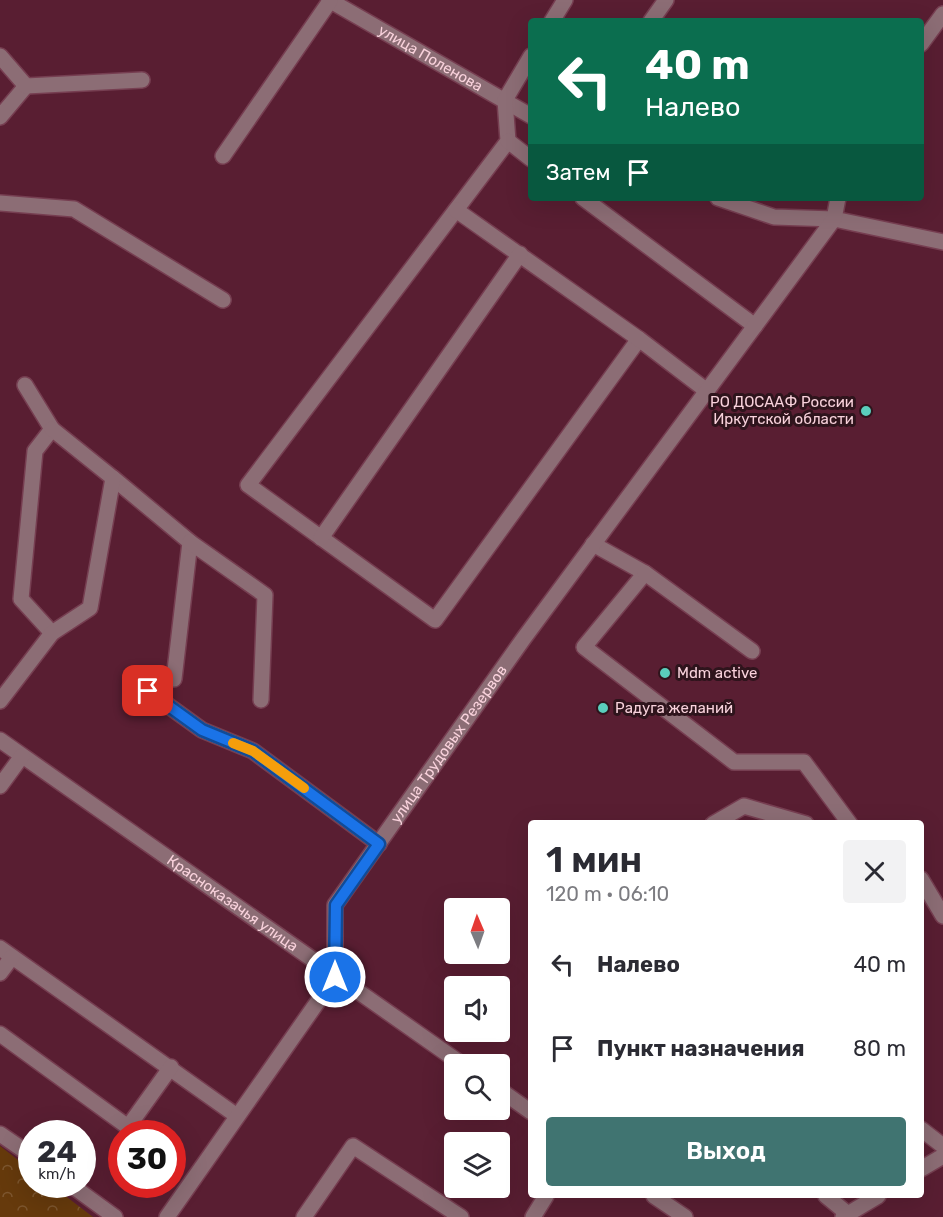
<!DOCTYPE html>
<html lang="ru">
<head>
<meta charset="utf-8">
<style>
  body { margin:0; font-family:Rubik,sans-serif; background:#f2f2f3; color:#2b2b33; height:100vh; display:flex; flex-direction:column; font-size:22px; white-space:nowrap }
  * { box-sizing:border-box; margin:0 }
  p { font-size:20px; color:#7c7c81 }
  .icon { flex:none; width:33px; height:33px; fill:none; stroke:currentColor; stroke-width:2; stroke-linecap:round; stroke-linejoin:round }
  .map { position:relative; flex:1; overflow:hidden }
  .details { position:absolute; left:528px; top:820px; width:396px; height:378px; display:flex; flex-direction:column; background:#fff; border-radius:6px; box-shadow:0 6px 24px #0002 }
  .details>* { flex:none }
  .hud { position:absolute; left:528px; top:18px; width:396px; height:183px; border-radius:6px; box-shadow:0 6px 24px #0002; background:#0b6e4f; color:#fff; overflow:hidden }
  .needle { width:39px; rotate:358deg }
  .fabs { position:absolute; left:444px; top:898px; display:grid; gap:12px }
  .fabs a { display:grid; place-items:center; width:66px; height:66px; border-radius:6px; background:#fff; box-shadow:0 6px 24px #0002; font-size:30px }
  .speed { position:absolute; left:18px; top:1120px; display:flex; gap:12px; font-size:30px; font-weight:700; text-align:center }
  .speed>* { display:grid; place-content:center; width:78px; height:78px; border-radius:50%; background:#fff; box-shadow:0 6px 24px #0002; line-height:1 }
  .speed small { font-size:15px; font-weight:400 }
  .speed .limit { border:9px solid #d22; background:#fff; color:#111 }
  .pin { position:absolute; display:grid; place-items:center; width:51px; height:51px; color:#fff; margin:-26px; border-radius:12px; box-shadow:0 3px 9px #0006 }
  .me { position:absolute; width:66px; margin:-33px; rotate:0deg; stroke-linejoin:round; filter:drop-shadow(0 0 4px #0008) }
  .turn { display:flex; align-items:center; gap:21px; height:126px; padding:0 18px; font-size:27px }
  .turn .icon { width:78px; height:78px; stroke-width:2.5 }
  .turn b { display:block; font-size:42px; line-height:51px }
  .then { display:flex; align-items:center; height:57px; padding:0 18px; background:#0003; gap:12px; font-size:22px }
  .round { display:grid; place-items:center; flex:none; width:63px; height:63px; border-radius:6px; background:#f2f2f3 }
  .summary { display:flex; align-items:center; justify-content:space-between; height:102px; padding:0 18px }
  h1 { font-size:36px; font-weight:600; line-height:45px }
  .primary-button { display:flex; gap:12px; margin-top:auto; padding:12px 18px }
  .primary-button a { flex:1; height:69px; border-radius:6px; background:#407471; color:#fff; font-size:24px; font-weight:600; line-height:69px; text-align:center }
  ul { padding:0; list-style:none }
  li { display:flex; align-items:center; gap:18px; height:84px; padding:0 18px }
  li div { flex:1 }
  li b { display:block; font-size:22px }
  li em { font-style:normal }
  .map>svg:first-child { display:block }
</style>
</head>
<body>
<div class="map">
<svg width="943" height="1217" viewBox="0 0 943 1217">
  <defs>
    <pattern id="park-crowns" width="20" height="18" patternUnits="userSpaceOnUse" patternTransform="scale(1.5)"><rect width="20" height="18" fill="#663a0c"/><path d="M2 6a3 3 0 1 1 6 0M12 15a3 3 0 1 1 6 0" fill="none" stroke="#7d562f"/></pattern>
  </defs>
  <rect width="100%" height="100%" fill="#591e32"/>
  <path fill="url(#park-crowns)" d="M0 1146 31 1170 32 1185H51L93 1217H0Z"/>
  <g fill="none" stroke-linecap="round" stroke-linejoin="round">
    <defs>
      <g id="minor">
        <path id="s1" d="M329 0 531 116"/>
        <path d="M552 21 565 0"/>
        <path d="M651 21 666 0"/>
        <path d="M921 44 943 14"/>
        <path d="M0 56 26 86 0 117"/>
        <path d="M531 56 505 100 508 141 248 485 435 620 639 339"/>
        <path d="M26 86 142 80"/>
        <path d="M508 141 531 159"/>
        <path d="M223 156 330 1"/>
        <path d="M583 198 755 326"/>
        <path d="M718 198 774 217 834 219 943 242"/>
        <path d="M0 203 74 209 223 300"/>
        <path d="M456 210 639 339 707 391"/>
        <path d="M25 385 52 429 35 451 21 599 52 633"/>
        <path d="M113 478 190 542 174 679"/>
        <path d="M321 538 520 254"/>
        <path d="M190 542 265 595 261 700"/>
        <path d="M593 544 645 573 584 647 734 762H804L850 824"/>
        <path d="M645 573 752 651"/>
        <path d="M148 691 202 730 253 751 379 844"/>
        <path d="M0 701 52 633 90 608 113 478 52 429"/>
        <path id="s2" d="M0 740 463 1065"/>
        <path d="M0 786 22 756"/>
        <path d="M713 824 744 806 806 824"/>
        <path d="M921 879 943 916"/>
        <path d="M0 948 237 1116"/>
        <path d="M0 973 12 957"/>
        <path d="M0 1034 128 1127 171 1067"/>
        <path d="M500 1090 531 1112"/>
        <path d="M921 1129 943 1146"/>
        <path d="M0 1134 32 1156"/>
        <path d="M921 1169 943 1156"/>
        <path d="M71 1185 115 1217"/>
        <path d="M654 1196 685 1217"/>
        <path d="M826 1196 848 1214"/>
        <path id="s3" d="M167 1217 335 977V905L524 638 834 219 838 198"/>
        <path d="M304 1217 353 1146 461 1217"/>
        <path d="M533 1217 546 1196"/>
        <path d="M843 1217 878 1196"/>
      </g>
    </defs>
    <use href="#minor" stroke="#763e51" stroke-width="18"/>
    <use href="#minor" stroke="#8c6d75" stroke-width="15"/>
  </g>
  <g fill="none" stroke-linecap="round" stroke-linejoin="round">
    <defs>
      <path id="route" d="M148 691 202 730 253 751 379 844 336 905 335 977"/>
    </defs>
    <use href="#route" stroke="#114b97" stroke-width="15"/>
    <use href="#route" stroke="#1a73e8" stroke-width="10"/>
    <path stroke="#f59e0b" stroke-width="10" d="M233 743 253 751 304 788"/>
  </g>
  <g fill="#5acebc" stroke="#2e141c" stroke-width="2">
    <circle cx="866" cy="411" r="6"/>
    <circle cx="665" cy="673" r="6"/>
    <circle cx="603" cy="708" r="6"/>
  </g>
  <g text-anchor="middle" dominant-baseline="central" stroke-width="6" stroke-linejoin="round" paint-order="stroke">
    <g font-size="15" fill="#f9d2dc" stroke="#2e141c">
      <text stroke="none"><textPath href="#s1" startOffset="117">улица Поленова</textPath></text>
      <text stroke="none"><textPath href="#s3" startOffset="562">улица Трудовых Резервов</textPath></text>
      <text stroke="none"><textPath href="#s2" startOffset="284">Красноказачья улица</textPath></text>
    </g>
    <g font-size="15" fill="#f9d2dc" stroke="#2e141c" text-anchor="start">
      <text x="854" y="402" text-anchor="end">РО ДОСААФ России<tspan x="854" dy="17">Иркутской области</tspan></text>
      <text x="677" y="673">Mdm active</text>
      <text x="615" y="708">Радуга желаний</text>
    </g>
  </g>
</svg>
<div class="fabs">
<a><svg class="needle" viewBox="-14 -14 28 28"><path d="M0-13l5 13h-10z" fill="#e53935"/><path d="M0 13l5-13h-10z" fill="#7c7c81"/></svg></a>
<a><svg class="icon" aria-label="sound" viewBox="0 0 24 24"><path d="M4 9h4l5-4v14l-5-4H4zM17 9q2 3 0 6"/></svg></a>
<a><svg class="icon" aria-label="search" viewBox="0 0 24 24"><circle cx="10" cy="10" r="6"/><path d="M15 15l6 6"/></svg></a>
<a><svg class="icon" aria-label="layers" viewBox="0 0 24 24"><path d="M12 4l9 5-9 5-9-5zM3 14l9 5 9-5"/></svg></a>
</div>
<div class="speed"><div>24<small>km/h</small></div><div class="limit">30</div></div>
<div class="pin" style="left:148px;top:691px;background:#d93025"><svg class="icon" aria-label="arrive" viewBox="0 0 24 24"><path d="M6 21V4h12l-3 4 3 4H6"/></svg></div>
<svg class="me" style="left:335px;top:977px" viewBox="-20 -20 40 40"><circle r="17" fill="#1a73e8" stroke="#fff" stroke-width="3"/><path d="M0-11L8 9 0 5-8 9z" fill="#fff"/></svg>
<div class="hud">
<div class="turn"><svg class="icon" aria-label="left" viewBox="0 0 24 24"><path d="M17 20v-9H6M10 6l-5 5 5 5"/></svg><div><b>40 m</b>Налево</div></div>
<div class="then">Затем<svg class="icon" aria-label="arrive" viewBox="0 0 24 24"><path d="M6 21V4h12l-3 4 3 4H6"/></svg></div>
</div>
<section class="details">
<div class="summary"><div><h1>1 мин</h1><p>120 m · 06:10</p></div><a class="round"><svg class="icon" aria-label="close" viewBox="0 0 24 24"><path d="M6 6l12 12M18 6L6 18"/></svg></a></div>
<ul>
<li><svg class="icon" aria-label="left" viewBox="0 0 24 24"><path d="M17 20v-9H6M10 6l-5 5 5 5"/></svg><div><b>Налево</b></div><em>40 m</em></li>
<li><svg class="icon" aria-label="arrive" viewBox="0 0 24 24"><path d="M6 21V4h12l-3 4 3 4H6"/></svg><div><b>Пункт назначения</b></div><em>80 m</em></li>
</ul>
<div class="primary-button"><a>Выход</a></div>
</section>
</div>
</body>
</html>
